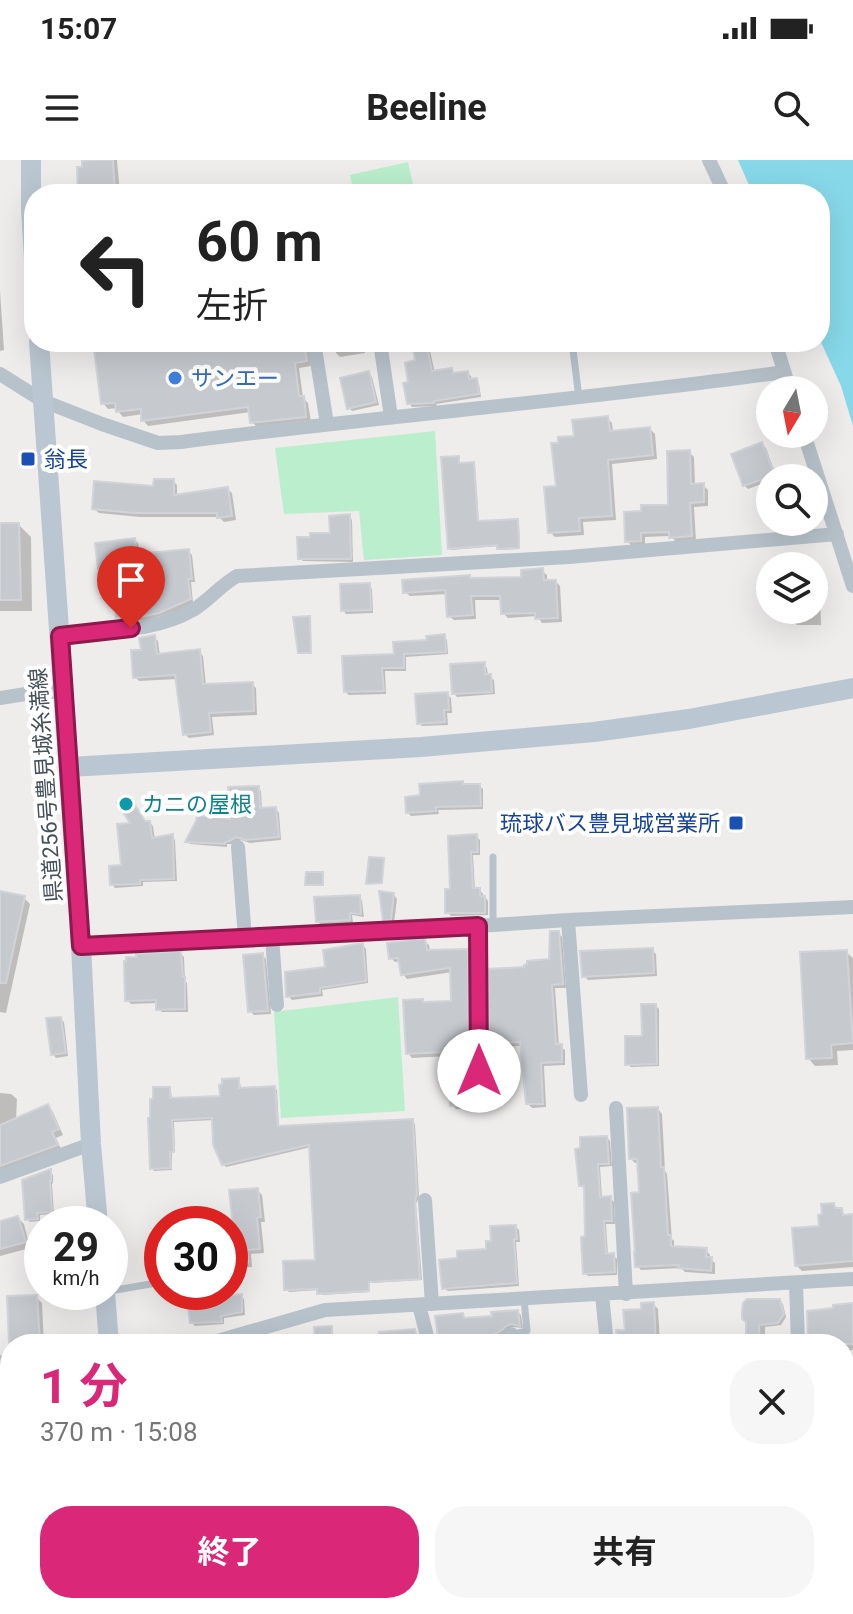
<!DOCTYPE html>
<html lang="ja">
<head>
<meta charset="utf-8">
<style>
  body { margin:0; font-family:Roboto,"Noto Sans JP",sans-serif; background:#f6f6f6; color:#222; height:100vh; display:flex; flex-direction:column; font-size:30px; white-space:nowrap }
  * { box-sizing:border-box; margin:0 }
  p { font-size:26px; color:#767676 }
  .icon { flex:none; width:44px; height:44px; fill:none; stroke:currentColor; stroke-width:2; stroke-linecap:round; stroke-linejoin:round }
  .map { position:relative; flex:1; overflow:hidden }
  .details { position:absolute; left:0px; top:1174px; width:854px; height:280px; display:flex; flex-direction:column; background:#fff; border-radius:32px 32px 0 0; box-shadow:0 8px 32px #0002 }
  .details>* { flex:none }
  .guide { position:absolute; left:24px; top:24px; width:806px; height:168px; border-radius:32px; box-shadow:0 8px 32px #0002; background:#fff; color:#222; overflow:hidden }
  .needle { width:52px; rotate:190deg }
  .buttons { position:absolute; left:756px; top:216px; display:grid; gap:16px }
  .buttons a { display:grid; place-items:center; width:72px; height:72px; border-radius:50%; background:#fff; box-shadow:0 8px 32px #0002; font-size:40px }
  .speed { position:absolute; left:24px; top:1046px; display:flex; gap:16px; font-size:40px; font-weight:700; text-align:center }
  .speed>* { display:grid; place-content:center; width:104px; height:104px; border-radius:50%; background:#fff; box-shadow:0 8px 32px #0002; line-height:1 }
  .speed small { font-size:20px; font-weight:400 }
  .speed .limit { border:12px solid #d22; background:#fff; color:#111 }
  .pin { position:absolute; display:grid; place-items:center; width:68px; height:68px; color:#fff; margin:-82px -34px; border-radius:50% 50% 50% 0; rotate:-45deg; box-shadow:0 0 8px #0007 }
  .pin .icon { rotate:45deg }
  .me { position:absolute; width:88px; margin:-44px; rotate:0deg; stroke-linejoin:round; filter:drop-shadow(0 0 6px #0008) }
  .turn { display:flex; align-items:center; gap:28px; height:168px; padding:0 40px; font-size:36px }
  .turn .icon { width:104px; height:104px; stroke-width:2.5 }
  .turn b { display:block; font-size:56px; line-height:68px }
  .round { display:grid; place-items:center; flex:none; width:84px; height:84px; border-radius:32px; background:#f6f6f6 }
  .headline { display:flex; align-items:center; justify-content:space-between; height:136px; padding:0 40px }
  h1 { font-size:48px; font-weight:700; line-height:60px; color:#db2777 }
  .button { display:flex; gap:16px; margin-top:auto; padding:16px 40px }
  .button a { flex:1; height:92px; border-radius:32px; background:#db2777; color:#fff; font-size:32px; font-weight:700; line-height:92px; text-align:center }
  .button a+a { background:#f6f6f6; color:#222 }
  .status { display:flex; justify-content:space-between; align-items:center; height:56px; padding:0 40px; background:#fff; direction:ltr }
  .status svg { height:22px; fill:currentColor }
  header { display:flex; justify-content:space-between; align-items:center; height:104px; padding:0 40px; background:#fff; font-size:36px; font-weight:700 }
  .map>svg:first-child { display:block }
</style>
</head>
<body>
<div class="status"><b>15:07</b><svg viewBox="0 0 49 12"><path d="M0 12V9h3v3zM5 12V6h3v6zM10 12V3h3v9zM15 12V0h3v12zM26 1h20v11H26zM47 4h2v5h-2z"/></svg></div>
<header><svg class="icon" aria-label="menu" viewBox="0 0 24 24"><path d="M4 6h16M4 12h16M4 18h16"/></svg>Beeline<svg class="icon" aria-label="search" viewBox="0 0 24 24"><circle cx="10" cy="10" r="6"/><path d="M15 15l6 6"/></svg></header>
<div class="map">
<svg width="853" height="1454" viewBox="0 0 853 1454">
  <rect width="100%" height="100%" fill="#efecec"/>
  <path fill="#baeecc" d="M408 2 415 34H354L350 15Z
    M435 271 442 395 364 400 359 351 284 354 275 288Z
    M398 837 405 951 281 958 274 852Z
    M10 1373V1444H81L51 1454H0V1374Z"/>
  <path fill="#87d9ea" d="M738 0H853V266L841 226 820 180V34H753Z"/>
  <path fill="#0003" d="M94 0H117L120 34H80Z
    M347 28 350 34H322Z
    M0 131 4 190 0 191Z
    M95 182H252L253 192 295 182 299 187 304 186 309 191 311 206 299 208 303 238 308 243 311 262 257 267 252 262 251 252 148 266 143 260V254L123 257 118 251 117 248 108 249 103 243Z
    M334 182H363L365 193 340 197 336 193Z
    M404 182H428L435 213 452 210 456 215 467 213 471 216 472 221 476 220 479 224 481 237 436 244 437 246 412 247 409 243 410 224 418 202 414 185 408 186Z
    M368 213 372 217 379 245 352 251 349 248Z
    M607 258 612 263 613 273 650 269 655 274 657 299 612 304 616 360 583 362 584 375 555 377 550 372 558 328 576 278Z
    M762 285 766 288 777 318H770V321L748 329 744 325Z
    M689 292 694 297 695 326 703 325 708 330V346L694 347 696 381 676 382 671 376 645 377V385L632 386 627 381 670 347Z
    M458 298 460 305 473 304 475 306 479 363 517 362 519 363 520 389 500 390 499 386 451 390 450 388Z
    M173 321 177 325V336L227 329 232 333 236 360 224 362 219 357H140L99 353 94 349Z
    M349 356 352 360 353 402 303 401 300 398 332 375Z
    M0 365H19L31 377 32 451H0Z
    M134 380 138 383 140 396 188 391 192 395 195 422H191L193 443 177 451 147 460H122L118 457V431L112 427 111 411 104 412 100 408Z
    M542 411 547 415V422H556L560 426 562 462 542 463 537 456 508 458 503 453V440H475L476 459 454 460 449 456 448 434 410 436 405 432 469 417 473 420 523 419Z
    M814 423 820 427 821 465H797L793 462V450H814Z
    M369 425 372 429 373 453 346 454 343 450Z
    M444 476 447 480 448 494 406 497V511H385L386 534 349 535 345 532 396 496Z
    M154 477 158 481 160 496 199 492 203 496 206 526 252 524 256 528 257 555 212 557 214 575 189 578 185 574 178 519 139 521 135 517 143 492Z
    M484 504 487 508 488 516 494 520 495 534 457 537 454 533Z
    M447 534 451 538 452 553H447L448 565 422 566 419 563Z
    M463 623 465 626H479L483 629V649L438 650 439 654 411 656 408 653 422 637Z
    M258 628 261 631 262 650 276 649 279 653 281 680 250 683 241 680 234 684H227V687L190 684 187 681 232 662Z
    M145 663H150L153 666 155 680 172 676 175 680 177 721 143 722V726L115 728 112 724Z
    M476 677 480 680V695H473L475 730H480L488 741V755L451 756 447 752 452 731Z
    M394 735 397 739 394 763H389L385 760Z
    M0 737 24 738 30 744 6 853 0 852Z
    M359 737 362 741 364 757 352 755 353 763 321 765 317 761Z
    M558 773 562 777 566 828H555L559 886 565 890V905L544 906 546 947 532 948 528 944 522 886 495 887 491 883 526 809 551 801Z
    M424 781 429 785 430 792 467 791 471 795 472 917 478 926V930H482L486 934V949H456L452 945V917L448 914V896L412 898 408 893 425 844 453 843 452 812 407 819 403 814 401 801 395 802 391 798Z
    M363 785 366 789 368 823 322 830 323 836 292 840 288 836Z
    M652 790 656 794 657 816 588 820 584 816Z
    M846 792 853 798V890L837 891 838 905 815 906 808 898Z
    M180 793 184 797 185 821 187 823 188 852H162L158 849V843L131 844 127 840Z
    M262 795 266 799 271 854 254 855 250 851Z
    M656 846 659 849V906L631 907 627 904 644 878Z
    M60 859 64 862 68 896 56 898 53 894Z
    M238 920 240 922 241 930 275 928 277 930 279 968 412 961 415 964 419 1037 416 1044 422 1120 370 1123V1132L322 1135 319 1130 289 1132 286 1129 317 1101 311 987 226 1007 223 1004 214 960 174 962 175 993H172V1010L154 1011 152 1008 169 929 171 931 172 940 222 938Z
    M0 933 11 934 17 939 16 960 47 946 53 952 63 975 56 978 62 991 0 1014Z
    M658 949 662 954 665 1011 667 1014 672 1079 674 1081V1088L706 1090 710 1095V1099L715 1103V1114L685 1112 681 1108 641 1110 637 1106 642 1034 639 1003H635L631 999Z
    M607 978 610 981 612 1006 600 1007 602 1038H610L614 1042 615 1064H606L608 1096 613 1095 617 1099V1115L588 1116 585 1113 587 1078 584 1029 581 1025Z
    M50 1012 53 1015V1023L52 1024 54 1054 40 1055V1061L30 1062 27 1059Z
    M257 1030 262 1035 265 1062H261L264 1093 251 1094 252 1107 235 1108 230 1103V1068H235Z
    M834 1045 848 1057 853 1056V1107L802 1111 796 1105Z
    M18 1058 24 1064 30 1088 0 1096V1063Z
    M516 1067 519 1070 520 1082H516L519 1126 448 1131 444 1128 459 1100 488 1091Z
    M187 1132H206V1140L241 1136 244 1139 245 1155 224 1158V1164L195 1166 191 1162Z
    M36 1137 42 1143 44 1184H12Z
    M779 1141 783 1144 786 1157 781 1165 765 1167V1184H748V1162Z
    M653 1144 658 1149 660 1184H618L643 1151Z
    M853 1145V1190L844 1191V1184H810Z
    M518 1152 521 1155 523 1168 513 1167 506 1173 493 1177V1180L489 1183 440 1184 462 1155 467 1160 494 1158Z
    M853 1220V1278H846L844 1276V1221Z
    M8 1288 10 1290V1370L0 1371V1289Z
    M176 1444H250L251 1454H177Z
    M364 1444H422V1454H360L359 1445Z
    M455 1444H489L490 1454H458L456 1451Z
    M687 1444H722V1454H699L698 1445Z"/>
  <path fill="#c6cacf" stroke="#d0d3d8" stroke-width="2" d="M92 0H113L115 34H78L77 7H82V1Z
    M93 182H248L249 191 288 182H296V185L304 184 307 201 295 203 299 236H304L306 257 250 263 248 247 141 261V249L116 252 115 243 101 244Z
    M412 182H426L432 211 452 208 453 213 468 211 469 219 477 218 479 234 434 241V243L407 244 403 223 408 222 405 203 415 200Z
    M369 211 376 242 347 249 340 218Z
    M608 256 610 271 650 267 653 295 608 300 612 356 579 358 580 371 548 373 544 327 556 326 551 283H558V277L574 276 572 260Z
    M762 282 775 315 743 326 731 294Z
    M690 290 691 324 704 323V342L690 343 692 376 669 378V372L641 373V381L625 382 624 352 641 351V345H668L667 291Z
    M459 296V303L474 302 478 361 518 359 519 388 497 389V385L448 389 441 297Z
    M154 319H174V335L228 327 232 356 217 358V353H134L92 349 94 321 153 326Z
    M350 354 351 399H298L297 377H310V373H330L329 356Z
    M0 363H19L21 440H0Z
    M135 378 137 394 189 389 192 419H188L191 439 159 453 137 458 116 457V428H110L109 408 98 409 95 383Z
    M543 408 544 420H556L558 458 535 459V453L501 454 500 436H471L473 455 447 457 445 430 403 433 402 420 470 415V418L521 417V410Z
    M370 423 371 450 341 451 340 424Z
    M310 456 311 493H298L293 457Z
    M445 474 446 492 404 494V508H382L384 531 344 532 342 496 394 494 393 482 427 480 426 476Z
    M155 475 157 494 200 489 203 524 253 522 254 551 209 553 211 572 183 575 175 515 133 518 131 490H141L139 478Z
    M485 502V514H491L492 532 452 534 450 504Z
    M448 532 449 550H444L445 562 417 564 415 534Z
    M463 621V624H480L481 646 436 647V651L406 653 405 637 420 635 419 624Z
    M259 626 260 648 276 647 279 677 245 680 236 677 230 681 225 682V684L185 682 196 661 197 655 230 659 228 627Z
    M130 637 145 661H150L152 678 173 674 174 719 140 720V724L110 725 109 706 121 705 117 664 130 663 117 643Z
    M477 674 478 692H471L473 728H480V736H485V753H445V729H450L448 676Z
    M369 697 384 698 382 723 366 724Z
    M306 712H323V725H305Z
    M0 731 25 736 6 823H0Z
    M379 731 394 733 391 760 383 761Z
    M360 735 361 754 350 753V760L316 762 314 737Z
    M550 771H559L563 824 552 825 556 884H562V902L541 903 543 944H526L520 882 489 883 488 809 524 807V805L527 804V801L549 799Z
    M425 778 427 790 468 789 469 911 472 918 475 920V929L483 928V945L450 946V914H446V892L406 894 403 840 423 839V842L451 841 450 808 401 815 398 798 389 799 387 783Z
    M363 783 366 821 320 828V833L286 837 285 812 325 807 323 790Z
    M653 788 654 813 582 817 580 791Z
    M847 790 853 883 831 885 832 898 806 899 800 792Z
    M181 791 183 817H185V849L156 850V840L125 841 124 801H126V797H136V794Z
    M263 793 268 851 248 852 243 795Z
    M641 844H656L657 904 625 905V876H642Z
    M61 857 66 893 51 895 46 858Z
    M239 918V928L275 926 278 966 413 959 417 1034 415 1041 420 1119 369 1122V1131L317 1134V1129L284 1130 283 1101 315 1100 309 985 222 1005 213 985 212 958 172 960 174 992H170L171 1008 150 1009 148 958H150V939H153V927H170V938L220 936 219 925 222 924V919Z
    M48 944 59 969 52 972 58 985 0 1006V965Z
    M658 947 661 1007H664L668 1075H671V1086L707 1088 706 1097H712L711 1111 678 1108 679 1105 635 1107 634 1092H635L631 1033 639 1032 637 999H629L627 948Z
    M607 976 609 1004H598L600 1037 611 1036 612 1061H604L606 1094 614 1093 615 1112 583 1114 581 1077 585 1076 584 1026H579L575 989 580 988V977Z
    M51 1009V1021H50L52 1052 37 1053 38 1059 25 1060 22 1020Z
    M258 1028 261 1057 257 1058 260 1089 247 1090 248 1102 230 1104V1066H233L229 1030Z
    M834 1043 835 1048H842L843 1055 853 1054V1101L795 1106 792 1068 819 1066 818 1055 822 1054 821 1044Z
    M18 1056 26 1082 0 1089V1061Z
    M516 1065 517 1079H514L517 1123 442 1129 439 1100 457 1098V1091L486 1089V1081H491L490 1066Z
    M186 1132H204V1138L242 1134V1152L221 1156 222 1162 190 1163Z
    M37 1135 40 1182 9 1184 7 1136Z
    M747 1139H780L784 1154 778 1163 759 1165 760 1184H746V1162L742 1159V1151L743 1143Z
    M654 1142 656 1184H617L616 1170H625L623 1150 641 1149V1143Z
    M853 1143V1184H808L807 1151 833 1148V1145Z
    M518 1150 520 1166 511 1164 506 1166 502 1170 487 1179 484 1184H439L435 1156 463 1153 464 1158 492 1156 491 1152Z
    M332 1166V1181L315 1182 314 1167Z
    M415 1169 419 1184H380L379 1172Z"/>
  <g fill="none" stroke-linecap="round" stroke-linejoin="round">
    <path stroke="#b8c2ca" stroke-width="7" d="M572 182 579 238
      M493 697V765
      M110 1131 162 1122
      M490 1184 501 1177 527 1171 524 1139"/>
    <path stroke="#b8c2ca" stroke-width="14" d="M709 0 725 34
      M314 182 327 264
      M380 182 391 257
      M775 182 790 230
      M0 214 43 241 102 264 158 283 181 282C382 256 584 240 784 212
      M804 274 853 426
      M60 476C104 470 153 473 193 450 209 440 221 425 237 416L569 397 837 374
      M0 538 32 533 64 531
      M238 687 245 778
      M568 760 581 935
      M478 766 479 911
      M272 777 277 845
      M81 786 493 765 568 760 853 747
      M616 948 626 1134
      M0 1017 91 984
      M425 1040 432 1144
      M796 1123 798 1184
      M602 1135 607 1184
      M419 1145 429 1184
      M511 1174 512 1184
      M207 1184 325 1150 853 1119
      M0 1202 10 1214
      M0 1256 10 1252
      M443 1444 444 1454
      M674 1444 675 1454"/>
    <path stroke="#bac6d1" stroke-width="20" d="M31 0V49L34 99
      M39 182 81 786 91 984 98 1064
      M69 607 421 587 594 572 689 559 853 528
      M105 1132 109 1184
      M130 1444 131 1454"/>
  </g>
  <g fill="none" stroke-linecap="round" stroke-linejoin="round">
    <defs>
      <path id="route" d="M131 468 60 476 81 786 478 766 479 911"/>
    </defs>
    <use href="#route" stroke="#8e194d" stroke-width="20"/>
    <use href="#route" stroke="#db2777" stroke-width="14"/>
  </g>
  <circle fill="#3f7fe0" stroke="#fff" stroke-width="3" cx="175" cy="218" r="8"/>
  <g fill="#1a4fb4" stroke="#fff" stroke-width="3">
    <rect x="20" y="291" width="16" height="16" rx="4"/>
    <rect x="728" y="655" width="16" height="16" rx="4"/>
  </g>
  <circle fill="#0f9aa8" stroke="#fff" stroke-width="3" cx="126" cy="644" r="8"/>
  <g text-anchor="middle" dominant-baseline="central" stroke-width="8" stroke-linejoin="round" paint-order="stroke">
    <g font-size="22" fill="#366cbe" stroke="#fff" text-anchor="start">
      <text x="191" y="218">サンエー</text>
    </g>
    <g font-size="22" fill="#164399" stroke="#fff" text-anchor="start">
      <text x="44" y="299">翁長</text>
      <text x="720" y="663" text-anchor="end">琉球バス豊見城営業所</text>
    </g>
    <g font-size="22" fill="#45515a" stroke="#fff">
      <text transform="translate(46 625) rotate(-94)">県道256号豊見城糸満線</text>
    </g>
    <g font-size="22" fill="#0d838f" stroke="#fff" text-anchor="start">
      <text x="142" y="644">カニの屋根</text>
    </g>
  </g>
</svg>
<div class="buttons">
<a><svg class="needle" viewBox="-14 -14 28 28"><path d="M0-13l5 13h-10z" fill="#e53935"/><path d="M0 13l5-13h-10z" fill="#767676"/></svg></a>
<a><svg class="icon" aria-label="search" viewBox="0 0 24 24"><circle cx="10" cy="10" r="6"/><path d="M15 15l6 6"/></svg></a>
<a><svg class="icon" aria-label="layers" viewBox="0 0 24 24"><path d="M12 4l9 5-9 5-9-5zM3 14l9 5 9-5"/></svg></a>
</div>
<div class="speed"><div>29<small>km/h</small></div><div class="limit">30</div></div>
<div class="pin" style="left:131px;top:468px;background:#d93025"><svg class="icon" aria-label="arrive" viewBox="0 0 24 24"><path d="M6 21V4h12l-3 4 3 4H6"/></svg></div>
<svg class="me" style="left:479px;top:911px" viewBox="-20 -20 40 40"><circle r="19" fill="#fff"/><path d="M0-13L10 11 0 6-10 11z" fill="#db2777"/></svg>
<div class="guide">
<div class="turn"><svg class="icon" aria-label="left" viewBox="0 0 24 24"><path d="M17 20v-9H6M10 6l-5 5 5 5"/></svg><div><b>60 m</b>左折</div></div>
</div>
<section class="details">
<div class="headline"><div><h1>1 分</h1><p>370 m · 15:08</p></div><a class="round"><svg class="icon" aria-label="close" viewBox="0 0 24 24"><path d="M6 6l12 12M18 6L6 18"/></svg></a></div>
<div class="button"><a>終了</a><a>共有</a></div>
</section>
</div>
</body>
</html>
